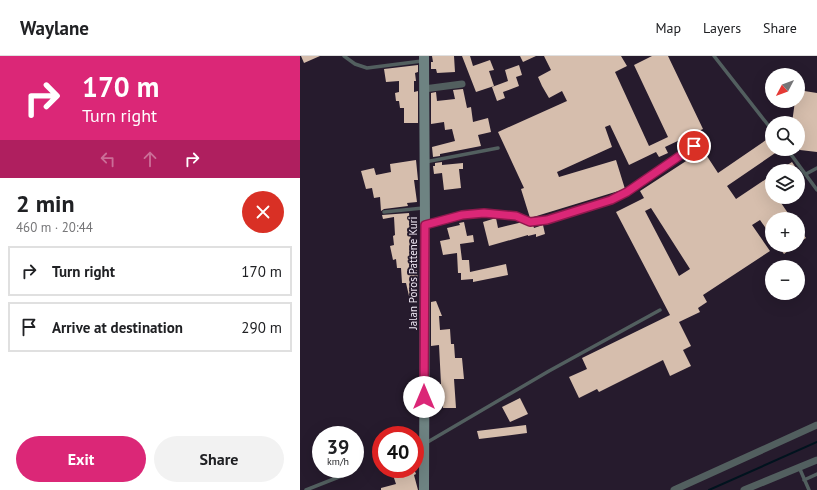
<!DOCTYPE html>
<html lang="en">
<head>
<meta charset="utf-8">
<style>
  body { margin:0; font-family:"PT Sans",sans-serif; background:#f2f2f2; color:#202124; height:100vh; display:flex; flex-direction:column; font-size:15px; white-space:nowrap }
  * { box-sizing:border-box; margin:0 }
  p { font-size:13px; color:#757577 }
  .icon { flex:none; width:22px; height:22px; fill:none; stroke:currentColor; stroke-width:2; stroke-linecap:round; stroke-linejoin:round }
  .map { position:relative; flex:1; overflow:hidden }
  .drawer { display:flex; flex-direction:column; background:#fff; width:300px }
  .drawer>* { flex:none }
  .banner { background:#db2777; color:#fff; overflow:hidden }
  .needle { width:26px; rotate:229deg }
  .buttons { position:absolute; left:465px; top:12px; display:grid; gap:8px }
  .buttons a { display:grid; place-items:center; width:40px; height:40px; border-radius:50%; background:#fff; box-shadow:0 4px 16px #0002; font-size:20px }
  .speed { position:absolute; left:12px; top:370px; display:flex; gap:8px; font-size:20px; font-weight:700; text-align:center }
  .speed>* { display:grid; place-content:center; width:52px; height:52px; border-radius:50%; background:#fff; box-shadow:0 4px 16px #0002; line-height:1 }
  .speed small { font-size:10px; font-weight:400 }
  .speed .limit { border:6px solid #d22; background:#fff; color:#111 }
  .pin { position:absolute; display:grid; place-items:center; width:34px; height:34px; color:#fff; margin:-17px; border:2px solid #fff; border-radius:50%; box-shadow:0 1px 4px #0007 }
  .me { position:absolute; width:44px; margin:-22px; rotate:0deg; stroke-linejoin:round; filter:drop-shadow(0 0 3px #0008) }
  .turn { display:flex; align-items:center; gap:14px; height:84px; padding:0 16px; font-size:18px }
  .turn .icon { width:52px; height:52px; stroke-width:2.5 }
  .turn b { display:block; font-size:28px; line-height:34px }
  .lanes { display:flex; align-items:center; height:38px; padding:0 16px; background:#0003; justify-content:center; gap:20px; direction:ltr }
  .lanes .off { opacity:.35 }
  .round { display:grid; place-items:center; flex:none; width:42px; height:42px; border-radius:21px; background:#f2f2f2 }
  .summary { display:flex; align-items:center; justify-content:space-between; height:68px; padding:0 16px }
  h1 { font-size:24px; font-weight:800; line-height:30px }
  .action { display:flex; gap:8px; margin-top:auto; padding:8px 16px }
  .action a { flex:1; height:46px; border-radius:24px; background:#db2777; color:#fff; font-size:16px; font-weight:800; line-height:46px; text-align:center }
  .action a+a { background:#f2f2f2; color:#202124 }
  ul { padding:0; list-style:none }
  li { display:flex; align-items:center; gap:12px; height:50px; margin:0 8px 6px; padding:0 8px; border:2px solid #e0e0e0; border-radius:0px }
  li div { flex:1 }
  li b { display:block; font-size:15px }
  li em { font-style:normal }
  header { display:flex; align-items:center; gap:24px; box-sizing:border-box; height:56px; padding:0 20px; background:#fff; border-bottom:1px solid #e0e0e0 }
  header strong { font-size:19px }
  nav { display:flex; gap:22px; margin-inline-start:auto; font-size:14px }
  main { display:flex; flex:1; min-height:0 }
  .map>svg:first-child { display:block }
</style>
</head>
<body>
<header>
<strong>Waylane</strong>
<nav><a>Map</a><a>Layers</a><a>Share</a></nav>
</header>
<main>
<section class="drawer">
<div class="banner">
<div class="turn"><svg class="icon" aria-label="right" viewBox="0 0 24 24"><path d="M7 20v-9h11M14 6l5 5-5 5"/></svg><div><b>170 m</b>Turn right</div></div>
<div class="lanes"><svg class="icon off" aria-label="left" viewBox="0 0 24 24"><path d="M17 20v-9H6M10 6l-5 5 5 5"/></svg><svg class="icon off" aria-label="ahead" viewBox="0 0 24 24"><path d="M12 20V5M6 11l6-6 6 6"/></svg><svg class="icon" aria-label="right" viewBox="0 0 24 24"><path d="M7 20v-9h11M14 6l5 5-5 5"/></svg></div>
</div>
<div class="summary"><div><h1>2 min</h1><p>460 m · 20:44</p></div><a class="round" style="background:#d93025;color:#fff"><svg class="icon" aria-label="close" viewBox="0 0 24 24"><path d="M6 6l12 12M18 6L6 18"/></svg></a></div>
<ul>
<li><svg class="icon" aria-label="right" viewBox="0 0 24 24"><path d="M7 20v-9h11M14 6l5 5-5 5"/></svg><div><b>Turn right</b></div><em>170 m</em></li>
<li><svg class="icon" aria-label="arrive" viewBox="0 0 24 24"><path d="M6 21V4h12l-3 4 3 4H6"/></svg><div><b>Arrive at destination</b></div><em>290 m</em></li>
</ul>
<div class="action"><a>Exit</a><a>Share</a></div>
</section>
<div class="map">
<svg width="517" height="434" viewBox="0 0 517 434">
  <rect width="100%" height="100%" fill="#261b2d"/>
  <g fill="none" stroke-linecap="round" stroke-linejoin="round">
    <path stroke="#00131e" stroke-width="2" d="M409 434 517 386"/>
  </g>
  <path fill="#d6bead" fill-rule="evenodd" d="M1 0H20L4 7Z
    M132 0H154L155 16 137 17 136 13H131V6H133Z
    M162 0H170L173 10 190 4 194 14 189 15 194 30 176 36Z
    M220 0H236L223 6Z
    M244 0H321L327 10 315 16 349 90 368 81 334 9 352 0H368L403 73 365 91 368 97 359 101 356 96 329 109 310 69 305 71 312 91 257 116 259 121 316 104 325 133 230 162 221 133 224 132 198 76 267 45 262 35 249 42 242 30 238 21 251 14Z
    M118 9V16L115 17 116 25H114V36L118 35V67H104V52H100L99 45H96L95 37 99 36V25L86 26 84 13Z
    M219 9 222 19 216 21 219 30 203 36 205 42 197 45 192 31 208 25 205 14Z
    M163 33 167 52 171 51 173 66 188 62 191 76 178 79 181 90 140 98V100L133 101 132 91 155 85 152 73 145 74 144 66 131 68V37L136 36 137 45 155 43 153 34Z
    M498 34 517 37V96L500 94 501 81H498V67H492L495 45H498Z
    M472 80V93H481L427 130 436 143 472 119V141H477L492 163H472V181L460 164 452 169 470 195 403 239 407 246 398 252 400 256 379 266 391 290 383 294 391 310 370 320 363 304 299 336 297 333 279 342 269 321 287 313 282 302 370 259 316 156 344 142 340 135 403 94 418 117ZM351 152 390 213 379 220 345 155Z
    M116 104 118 124H114L117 146 107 147 108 150 84 153 81 155 80 141 74 142 72 132 66 133 61 115 74 112 76 119 91 116 90 108Z
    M142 106V109L163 107V113H159L161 132 144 134 142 117 134 118 133 110H135V107Z
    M492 106 498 115H478Z
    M109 157 110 166H118V172H110L113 214H117L118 226H117L116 232 117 239 109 240 106 227H102L101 212H97L96 203 93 204 90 190 94 189 93 180 95 179 94 161 83 163 82 159Z
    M196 162 198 172 223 166 229 169H233L234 172 243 169 245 178 236 181V178L228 180V179L189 190 183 166Z
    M164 166 167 180 173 179 174 186 160 188 162 204H169L170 216 206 208 208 219 173 226V223L161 224V217H158L157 197 143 199 140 185 150 183 147 172 160 169 159 167Z
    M498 171 506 182 498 187Z
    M477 189H496L484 198Z
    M136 245 142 260H139L140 274 150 273 151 288H154L155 302H162L164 323H154L156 352H143L142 341H137V328H141L139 289 131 290V246Z
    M220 342 228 358 210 366 202 351Z
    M226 369 227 377 179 383 177 375Z
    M91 413H114L116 418 114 419 118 434H81V432L96 428Z"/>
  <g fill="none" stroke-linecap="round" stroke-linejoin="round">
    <path stroke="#525f5f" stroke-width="3.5" d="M44 0 55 8 67 12 122 5
      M414 0 472 74
      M487 93 517 134
      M125 106 198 92
      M506 118 517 112
      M84 156 123 152
      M125 169 162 159 184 157 217 160 230 166 247 164 311 144 327 136 394 90
      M126 387 249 315 360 254
      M499 411 509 434
      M504 424 517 418
      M6 434 44 419"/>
    <path stroke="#525f5f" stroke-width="7" d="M124 33 162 28
      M374 434 517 369
      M444 434 517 404"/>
    <path stroke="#6e8382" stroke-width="10" d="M124 0 125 169 124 434"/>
  </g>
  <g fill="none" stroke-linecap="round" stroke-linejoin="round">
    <defs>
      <path id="route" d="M124 341 125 169 162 159 184 157 216 160 230 166 247 164 311 144 327 136 394 90"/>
    </defs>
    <use href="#route" stroke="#8e194d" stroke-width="10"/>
    <use href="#route" stroke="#db2777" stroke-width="7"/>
  </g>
  <g text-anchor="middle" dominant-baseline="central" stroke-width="4" stroke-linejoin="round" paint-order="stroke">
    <g font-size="11" fill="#efe8f4" stroke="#261b2d">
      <text transform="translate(113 217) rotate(-90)">Jalan Poros Pattene Kuri</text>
    </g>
  </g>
</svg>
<div class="buttons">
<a><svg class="needle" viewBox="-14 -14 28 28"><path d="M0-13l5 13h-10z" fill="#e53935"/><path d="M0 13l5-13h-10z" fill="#757577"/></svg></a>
<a><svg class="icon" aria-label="search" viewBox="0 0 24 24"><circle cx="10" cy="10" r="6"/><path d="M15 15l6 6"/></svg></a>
<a><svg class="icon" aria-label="layers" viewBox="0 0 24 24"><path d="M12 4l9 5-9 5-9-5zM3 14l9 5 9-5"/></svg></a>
<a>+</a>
<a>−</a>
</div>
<div class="speed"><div>39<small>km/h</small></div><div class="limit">40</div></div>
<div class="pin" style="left:394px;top:90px;background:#d93025"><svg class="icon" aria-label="arrive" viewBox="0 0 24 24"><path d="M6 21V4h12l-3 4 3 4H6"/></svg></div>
<svg class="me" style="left:124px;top:341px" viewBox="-20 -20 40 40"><circle r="19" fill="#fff"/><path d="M0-13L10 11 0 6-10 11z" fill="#db2777"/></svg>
</div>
</main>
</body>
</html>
